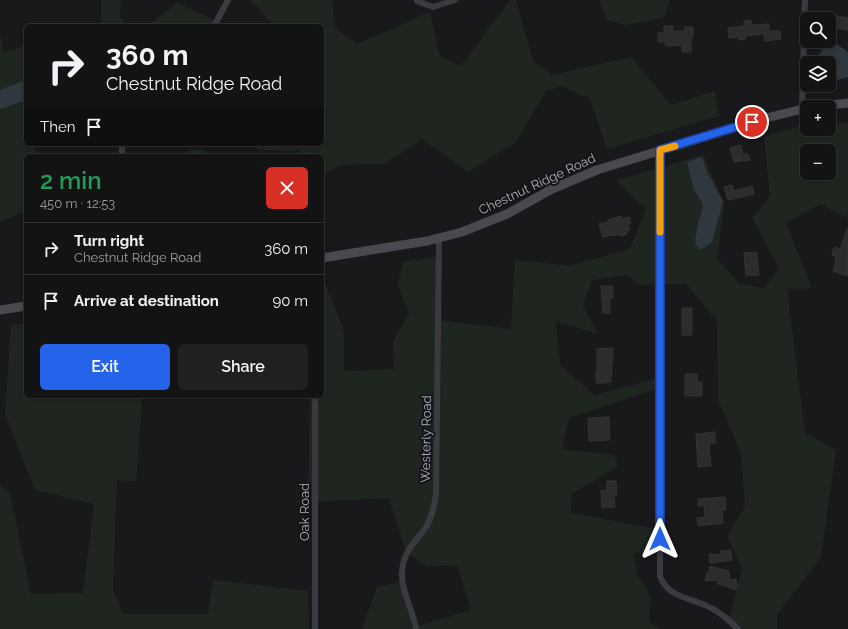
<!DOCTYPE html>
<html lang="en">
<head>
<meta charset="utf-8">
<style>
  body { margin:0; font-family:Raleway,sans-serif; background:#202022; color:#f1f3f6; height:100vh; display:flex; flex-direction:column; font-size:15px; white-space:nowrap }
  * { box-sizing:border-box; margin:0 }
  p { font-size:13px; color:#9d9ea0 }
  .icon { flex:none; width:22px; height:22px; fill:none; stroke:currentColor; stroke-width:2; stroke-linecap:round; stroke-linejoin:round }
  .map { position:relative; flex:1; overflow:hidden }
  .side { position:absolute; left:24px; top:154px; width:300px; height:244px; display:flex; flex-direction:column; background:#131314; border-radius:6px; box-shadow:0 2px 6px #0003,0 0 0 1px #323234 }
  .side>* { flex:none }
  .guide { position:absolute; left:24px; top:24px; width:300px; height:122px; border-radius:6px; box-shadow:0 2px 6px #0003,0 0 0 1px #323234; background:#131314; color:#f1f3f6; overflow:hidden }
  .controls { position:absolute; left:800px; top:12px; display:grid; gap:8px }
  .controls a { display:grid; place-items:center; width:36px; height:36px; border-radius:6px; background:#131314; box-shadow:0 2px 6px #0003,0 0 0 1px #323234; font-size:20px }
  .pin { position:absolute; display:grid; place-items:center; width:34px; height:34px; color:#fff; margin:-17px; border:2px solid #fff; border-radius:50%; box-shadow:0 1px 4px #0007 }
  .me { position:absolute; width:44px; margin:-22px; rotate:0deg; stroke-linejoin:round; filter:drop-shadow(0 0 3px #0008) }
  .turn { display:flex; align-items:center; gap:14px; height:84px; padding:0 16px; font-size:18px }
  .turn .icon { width:52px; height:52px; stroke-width:2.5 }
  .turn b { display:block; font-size:28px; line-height:34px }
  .then { display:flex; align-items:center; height:38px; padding:0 16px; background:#0003; gap:8px; font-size:15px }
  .round { display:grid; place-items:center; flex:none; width:42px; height:42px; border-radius:6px; background:#202022 }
  .summary { display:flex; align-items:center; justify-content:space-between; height:68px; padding:0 16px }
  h1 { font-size:24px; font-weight:600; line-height:30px; color:#1e9e55 }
  .cta { display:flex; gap:8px; margin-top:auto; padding:8px 16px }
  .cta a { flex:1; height:46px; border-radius:6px; background:#2563eb; color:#fff; font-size:16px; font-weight:600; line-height:46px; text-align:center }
  .cta a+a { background:#202022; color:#f1f3f6 }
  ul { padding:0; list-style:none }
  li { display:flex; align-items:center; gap:12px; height:52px; padding:0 16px; border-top:1px solid #323234 }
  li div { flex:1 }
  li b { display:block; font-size:15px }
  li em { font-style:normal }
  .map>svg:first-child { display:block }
</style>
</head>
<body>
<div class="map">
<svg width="848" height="629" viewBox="0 0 848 629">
  <rect width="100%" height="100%" fill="#19191b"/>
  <path fill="#1f2620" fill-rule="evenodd" d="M101 0H121L120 17 129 26H97L101 25Z
    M251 0H332L335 28 357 44 430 12 440 57 461 66 510 0H516L533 61 552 75 631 57 671 105 715 91 719 116 607 149 590 99 561 86 546 91 516 142 468 172 422 139 384 164 341 165 322 175V156H304L301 151 259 150 251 144H322V26H274Z
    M599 0H670L664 17 626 25 607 20Z
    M177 3 215 20 210 26H147Z
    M0 32 3 52 26 46V144H32L40 156H26V211L0 222Z
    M848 123V218L821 204 786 223 812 288 787 289 805 433 836 450 821 557 777 615V629H733L729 621 742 568 727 536 745 507 741 453 718 399 717 320 686 284 639 285 627 275 592 280 583 305 598 334 556 321 560 365 594 395 655 379 656 389 569 418 562 449 614 455 618 466 572 494 571 513 657 529V548L633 554 638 576 650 595 649 622 660 629H362L377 587 401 582 412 628 471 610 457 565 428 567 406 552 389 498 308 502 310 396H322V275L344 331V371L394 369 393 341 409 314 398 285 403 262 436 257 438 320 511 329 515 260 569 266 630 249 646 209 619 183 618 180 703 155 724 203 717 259 739 283 764 288 779 268 752 218 770 197 764 137 801 126H807V129H829V124ZM807 151H829V173H807Z
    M189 149 205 150 209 156H186Z
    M26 323V396H140L142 406 136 481 117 480 113 589 123 614H208L213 580 308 591 309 629H0V486L10 493 31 594 83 593 94 504 35 490 5 414 11 325Z"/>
  <path fill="#2f383f" d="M829 39 847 51 848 53V77L838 80 829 77V63H814L828 41H829Z
    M26 80V100L0 109V90Z
    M702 157 707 172 723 201 712 242 701 250 695 244 697 228 703 205 693 187 687 162Z"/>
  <path fill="#2c2c2f" stroke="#333337" d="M831 15 848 18V30L829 27Z
    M751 20V25L769 24V31H780L781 39 765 41 764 34 745 36V39L739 40V37L729 38 728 28 744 26V21Z
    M664 26H673V31H685V27H693V37H691V52H682V45L666 46 665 42H658V33H664Z
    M741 145 743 155 748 154 750 160 744 161V160L734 162 730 148Z
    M732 185 734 191 752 186 754 194 728 200 724 187Z
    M621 216 622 219 629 217 631 223 628 224 630 230 626 231 627 234 621 236 620 234 612 236V235L603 237 599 224 608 222V220Z
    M847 229H848V272L847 276 833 271 836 262 835 261 836 256 832 255 834 247 840 249Z
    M757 252 759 275 746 276 744 253Z
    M601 286H613V298H610V313H603Z
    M682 308H692V335H682Z
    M613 348V361H612L611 382H607V383H596V371H597V349Z
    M685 374H697V382H702V396H685Z
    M609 417 610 440 589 441 588 418Z
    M715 432V443H709L711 466 698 467 696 434Z
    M607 481H616L617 495H614L615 507 602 508 601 490H607Z
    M725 497 726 510H722L723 523 698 526 697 518 705 517 704 506H698V499Z
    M731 550 732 560 710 563 709 554 720 555 721 551Z
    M709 566 729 571 730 580 736 579 737 589H731V588L718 584 717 580 705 581 707 572H710Z"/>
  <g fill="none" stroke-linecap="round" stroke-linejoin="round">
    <path stroke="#3a3b40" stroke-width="6" d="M417 1 433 7 455 0
      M214 26 228 0
      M802 109 805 0
      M660 150V576C667 598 693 598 711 608 721 613 730 621 738 629
      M122 156V144
      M315 629V396
      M416 629C413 610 401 591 402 572 403 551 415 543 426 527 432 517 434 506 436 495L439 238"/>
    <path stroke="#484a50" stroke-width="9" d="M816 107 848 103
      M322 258 427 241 462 232 507 214 552 189 597 170 766 118 807 108
      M0 310 26 306"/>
  </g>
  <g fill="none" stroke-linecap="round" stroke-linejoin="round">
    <defs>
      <path id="route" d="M660 539V150L752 122"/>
    </defs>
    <use href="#route" stroke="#184099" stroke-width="10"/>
    <use href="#route" stroke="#2563eb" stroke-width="7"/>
    <path stroke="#f59e0b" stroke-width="7" d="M660 232V150L675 146"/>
  </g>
  <g text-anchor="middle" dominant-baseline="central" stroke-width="4" stroke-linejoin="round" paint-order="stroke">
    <g font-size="13" fill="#acb0ba" stroke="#141416">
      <text transform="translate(537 184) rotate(-25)">Chestnut Ridge Road</text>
      <text transform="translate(426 439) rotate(-89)">Westerly Road</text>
      <text transform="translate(304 512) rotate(-90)">Oak Road</text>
    </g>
  </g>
</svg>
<div class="controls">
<a><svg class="icon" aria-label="search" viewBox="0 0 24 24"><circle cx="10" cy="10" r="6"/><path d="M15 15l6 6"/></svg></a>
<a><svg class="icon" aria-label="layers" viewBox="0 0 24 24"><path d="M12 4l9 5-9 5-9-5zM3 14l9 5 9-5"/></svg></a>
<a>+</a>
<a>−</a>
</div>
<div class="pin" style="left:752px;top:122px;background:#d93025"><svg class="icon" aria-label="arrive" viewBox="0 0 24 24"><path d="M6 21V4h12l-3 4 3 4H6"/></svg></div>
<svg class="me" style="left:660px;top:539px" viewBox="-20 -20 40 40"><path d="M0-17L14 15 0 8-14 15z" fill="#2563eb" stroke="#fff" stroke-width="4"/></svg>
<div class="guide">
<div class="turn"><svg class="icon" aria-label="right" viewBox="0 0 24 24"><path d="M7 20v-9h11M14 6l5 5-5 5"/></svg><div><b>360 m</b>Chestnut Ridge Road</div></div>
<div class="then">Then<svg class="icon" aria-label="arrive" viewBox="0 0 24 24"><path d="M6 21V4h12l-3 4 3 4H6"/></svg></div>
</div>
<section class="side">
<div class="summary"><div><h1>2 min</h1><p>450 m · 12:53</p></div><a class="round" style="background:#d93025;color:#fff"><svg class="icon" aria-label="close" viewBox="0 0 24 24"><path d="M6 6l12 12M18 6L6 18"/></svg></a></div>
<ul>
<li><svg class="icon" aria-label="right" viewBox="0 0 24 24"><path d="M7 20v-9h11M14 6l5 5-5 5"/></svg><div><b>Turn right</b><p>Chestnut Ridge Road</p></div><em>360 m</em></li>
<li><svg class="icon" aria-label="arrive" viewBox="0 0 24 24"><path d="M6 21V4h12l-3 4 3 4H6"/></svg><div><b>Arrive at destination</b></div><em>90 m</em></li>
</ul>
<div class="cta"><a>Exit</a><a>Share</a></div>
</section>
</div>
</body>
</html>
